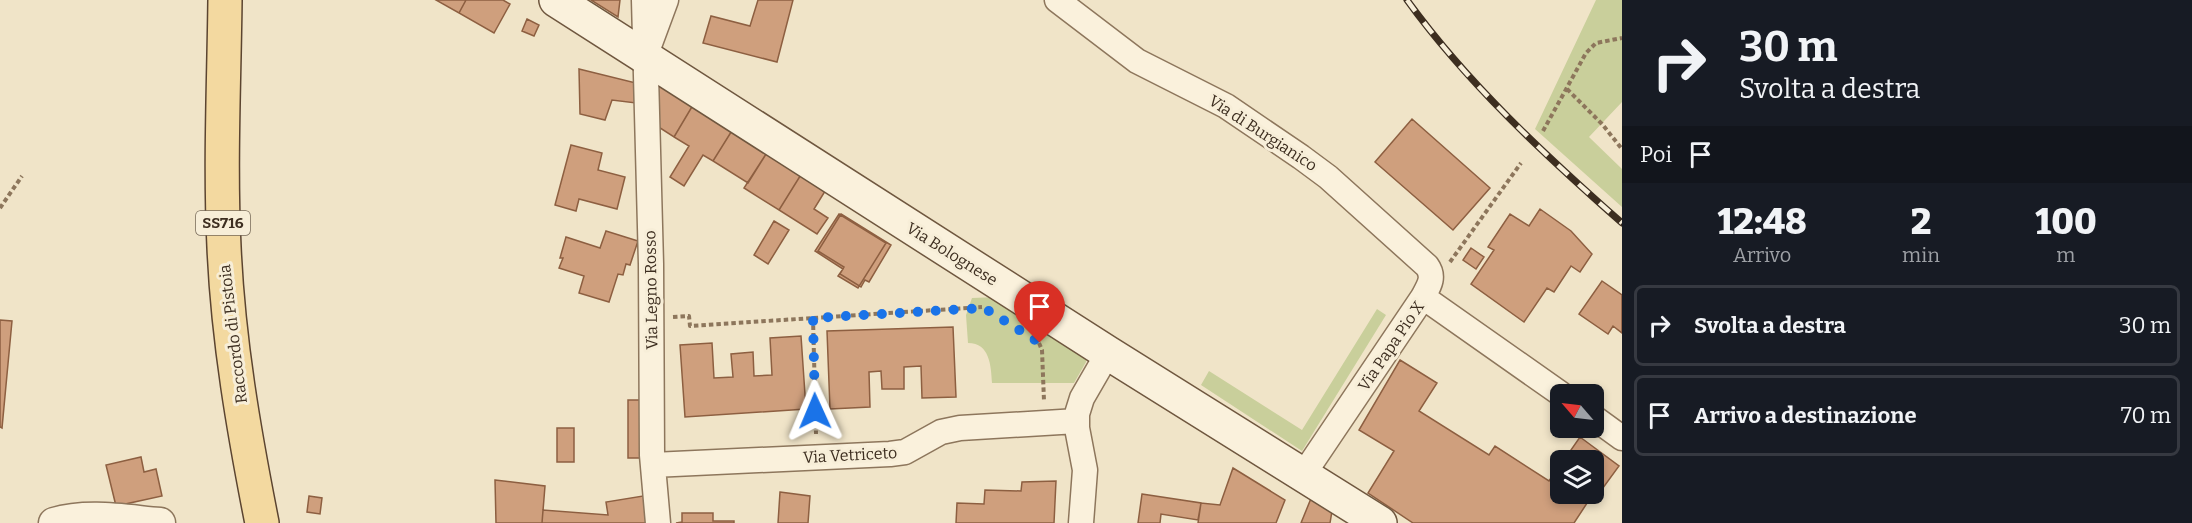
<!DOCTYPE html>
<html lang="it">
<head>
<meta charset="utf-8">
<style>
  body { margin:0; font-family:Bitter,serif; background:#20242c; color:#f1f3f6; height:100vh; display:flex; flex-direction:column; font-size:22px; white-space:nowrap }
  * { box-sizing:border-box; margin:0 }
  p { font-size:20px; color:#9ea1a6 }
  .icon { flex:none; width:33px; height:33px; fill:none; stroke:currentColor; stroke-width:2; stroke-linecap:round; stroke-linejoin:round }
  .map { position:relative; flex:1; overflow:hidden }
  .details { display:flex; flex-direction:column; background:#171b24; width:570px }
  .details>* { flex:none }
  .top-card { background:#171b24; color:#f1f3f6; overflow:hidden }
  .needle { width:39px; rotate:298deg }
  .fabs { position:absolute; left:1550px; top:384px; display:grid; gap:12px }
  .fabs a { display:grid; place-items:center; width:54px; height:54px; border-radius:9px; background:#171b24; box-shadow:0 3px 9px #0003; font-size:30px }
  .pin { position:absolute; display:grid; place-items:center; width:51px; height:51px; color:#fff; margin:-62px -26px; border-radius:50% 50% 50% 0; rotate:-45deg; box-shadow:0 0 6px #0007 }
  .pin .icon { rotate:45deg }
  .me { position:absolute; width:66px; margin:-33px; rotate:359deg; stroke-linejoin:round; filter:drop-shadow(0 0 4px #0008) }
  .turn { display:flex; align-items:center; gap:21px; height:126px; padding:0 18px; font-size:27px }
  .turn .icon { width:78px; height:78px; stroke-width:2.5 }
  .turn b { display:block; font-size:42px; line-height:51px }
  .then { display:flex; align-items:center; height:57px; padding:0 18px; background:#0003; gap:12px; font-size:22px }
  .eta { display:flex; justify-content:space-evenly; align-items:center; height:102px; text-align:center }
  .eta b { font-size:36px; font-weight:800; line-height:42px }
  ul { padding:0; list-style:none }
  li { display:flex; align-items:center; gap:18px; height:81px; margin:0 12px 9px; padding:0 6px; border:3px solid #363941; border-radius:9px }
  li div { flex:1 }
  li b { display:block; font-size:22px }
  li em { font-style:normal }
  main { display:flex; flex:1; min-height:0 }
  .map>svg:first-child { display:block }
</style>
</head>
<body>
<main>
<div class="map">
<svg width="1622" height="523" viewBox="0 0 1622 523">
  <rect width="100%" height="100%" fill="#f0e4c8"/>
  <path fill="#c9cf9b" d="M1596 0H1622V102L1589 137 1622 169V207L1535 129Z
    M997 297 1086 358V362L1074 383H992C991 366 990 343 968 343L966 315 972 298Z
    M1377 309 1386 315 1302 451 1201 385 1209 371 1302 430Z"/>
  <path fill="#cf9f7d" stroke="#8d5f41" stroke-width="1.5" d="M436 0H466L459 13Z
    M466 0H503L510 4 494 33 459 13Z
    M591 0H620L618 17Z
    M758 0H793L777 62 703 43 711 16 750 26Z
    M527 19 539 25 534 36 522 31Z
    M579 69 640 84 636 103 612 100 605 120 580 114Z
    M655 81 693 105 674 137 654 124Z
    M693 105 733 129 713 161 703 155 684 186 670 177 689 146 674 137Z
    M1412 119 1490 188 1453 230 1375 162Z
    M733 129 768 151 748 183 713 161Z
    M571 145 602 153 598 170 625 177 617 209 579 199 576 211 555 205Z
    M768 151 802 173 779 210 744 188Z
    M802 173 827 188 814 209 828 218 817 234 779 210Z
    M1540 209 1571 231 1592 254 1580 272 1571 266 1554 292 1547 288 1524 322 1471 284 1494 250 1488 247 1510 214 1529 226Z
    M839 214 886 243 858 288 838 276 843 269 815 251Z
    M841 214 891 245 869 282 865 280 861 287 840 274 844 267 818 251Z
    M774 221 789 230 768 264 754 255Z
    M606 231 638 241 630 265 626 264 623 275 618 274 609 302 579 293 584 276 559 268 563 258H560L566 237 600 248Z
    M1471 248 1484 257 1476 269 1463 260Z
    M1602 281 1622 295V333L1613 326 1608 334 1579 314Z
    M0 320 12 321 2 428 0 427Z
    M953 327 956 397 922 398 921 366 904 367V389H882L881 371 869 372 870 407 830 409 827 331Z
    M801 336 806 409 685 417 680 345 712 343 714 378 733 377 731 354 753 352 754 376 772 375 770 338Z
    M1400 360 1437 383 1419 411 1489 455 1495 446 1549 481 1560 465V494H1593L1574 523H1413L1368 493 1394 451 1359 430Z
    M628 400H646V458H628Z
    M557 428H574V462H557Z
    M1580 437 1619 466 1600 492 1596 489 1593 493V460H1564Z
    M141 457 144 472 156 469 162 496 116 506 106 465Z
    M1233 468 1285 500 1276 523H1198L1201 503 1220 505Z
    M495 480 545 486 542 523H496Z
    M1056 481 1054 523H956L957 503 984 504 985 490 1021 491 1022 482Z
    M780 492 810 496 808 523H778Z
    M1142 494 1201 503 1198 520 1161 514 1160 523H1138Z
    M649 495 654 523H542L543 510 608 515 606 502Z
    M309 496 322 498 320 514 307 512Z
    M1312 496 1332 511 1330 523H1301Z
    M682 513H713V521H734V523H676L682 522Z"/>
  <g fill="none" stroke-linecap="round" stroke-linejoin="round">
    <defs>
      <path id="minor" d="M644 0 651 264 652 455 658 523
        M1057 0 1137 61 1226 106 1301 157 1328 177 1427 266C1435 277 1429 286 1423 297
        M649 46 666 0
        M1593 417 1622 438
        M653 465 890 454 905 452 941 432 960 428 1077 421
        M1303 475 1423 297 1561 394
        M1081 523 1085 470 1077 428V414L1082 398 1108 353"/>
      <path id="tertiary" d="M54 523C88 513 125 520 160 523"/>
      <path id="secondary" d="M556 0 1108 353 1380 523"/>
      <path id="primary" d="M225 0C224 82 220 165 224 247 228 340 244 432 262 523"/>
    </defs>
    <use href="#minor" stroke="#8d765c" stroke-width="27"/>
    <use href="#tertiary" stroke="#8d765c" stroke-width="33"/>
    <use href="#secondary" stroke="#6f573f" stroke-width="36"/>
    <use href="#primary" stroke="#5b4430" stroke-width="36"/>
    <path stroke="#8d765c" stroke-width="4" stroke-dasharray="4.5 3" stroke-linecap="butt" d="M1567 89 1602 124 1622 149
      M1543 131 1586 53 1596 43 1622 38
      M0 208 22 176
      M1450 262 1521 163
      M673 317 689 316 690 326 982 307
      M813 318 816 434
      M1039 343 1042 350 1044 401"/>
    <use href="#minor" stroke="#faf1dc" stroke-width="24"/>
    <use href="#tertiary" stroke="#faf1dc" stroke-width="30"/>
    <use href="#secondary" stroke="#faf1dc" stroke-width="33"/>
    <use href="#primary" stroke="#f3d9a0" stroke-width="33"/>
    <defs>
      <path id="rail" d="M1407 0C1467 83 1545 155 1622 223"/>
    </defs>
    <use href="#rail" stroke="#3d2e20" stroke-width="7"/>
    <use href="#rail" stroke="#f7eed8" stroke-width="4.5" stroke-dasharray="14" stroke-linecap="butt"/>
  </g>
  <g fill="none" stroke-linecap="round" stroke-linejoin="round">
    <path stroke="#1a73e8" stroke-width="10" stroke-dasharray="0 18" d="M815 411 813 318 984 308 1040 343"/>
  </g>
  <g text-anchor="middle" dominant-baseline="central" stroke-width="6" stroke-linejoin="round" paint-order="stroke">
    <rect fill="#f7eed8" stroke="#756857" stroke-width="1.5" x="196" y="211" width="54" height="24" rx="4.5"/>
    <g font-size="15" font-weight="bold" fill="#3d2e20">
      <text x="223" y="223">SS716</text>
    </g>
    <g font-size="16" fill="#3d2e20" stroke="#f7eed8">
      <text transform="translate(1263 133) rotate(33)">Via di Burgianico</text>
      <text transform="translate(952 254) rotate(32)">Via Bolognese</text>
      <text transform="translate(651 290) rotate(-91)">Via Legno Rosso</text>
      <text transform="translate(233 334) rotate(-97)">Raccordo di Pistoia</text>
      <text transform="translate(1391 346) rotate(-56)">Via Papa Pio X</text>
      <text transform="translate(850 455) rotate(-3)">Via Vetriceto</text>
    </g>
  </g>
</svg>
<div class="fabs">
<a><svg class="needle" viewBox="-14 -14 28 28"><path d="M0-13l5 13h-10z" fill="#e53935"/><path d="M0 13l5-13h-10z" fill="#9ea1a6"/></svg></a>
<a><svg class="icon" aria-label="layers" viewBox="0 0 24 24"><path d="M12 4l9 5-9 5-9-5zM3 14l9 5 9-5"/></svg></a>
</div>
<div class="pin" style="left:1040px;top:343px;background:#d93025"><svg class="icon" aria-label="arrive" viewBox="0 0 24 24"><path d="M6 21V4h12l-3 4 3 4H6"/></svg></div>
<svg class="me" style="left:815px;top:411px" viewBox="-20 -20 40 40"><path d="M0-17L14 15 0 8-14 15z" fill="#1a73e8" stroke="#fff" stroke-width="4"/></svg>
</div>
<section class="details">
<div class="top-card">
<div class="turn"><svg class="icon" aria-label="right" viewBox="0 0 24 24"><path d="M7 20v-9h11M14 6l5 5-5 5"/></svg><div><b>30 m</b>Svolta a destra</div></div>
<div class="then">Poi<svg class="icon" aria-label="arrive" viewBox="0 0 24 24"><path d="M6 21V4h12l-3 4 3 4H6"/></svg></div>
</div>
<div class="eta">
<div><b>12:48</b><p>Arrivo</p></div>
<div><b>2</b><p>min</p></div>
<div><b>100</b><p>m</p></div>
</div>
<ul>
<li><svg class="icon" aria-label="right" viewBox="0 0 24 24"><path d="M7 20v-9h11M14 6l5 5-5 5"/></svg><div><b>Svolta a destra</b></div><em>30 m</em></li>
<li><svg class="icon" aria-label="arrive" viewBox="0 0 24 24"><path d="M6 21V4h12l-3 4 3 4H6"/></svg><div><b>Arrivo a destinazione</b></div><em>70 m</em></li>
</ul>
</section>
</main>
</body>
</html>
